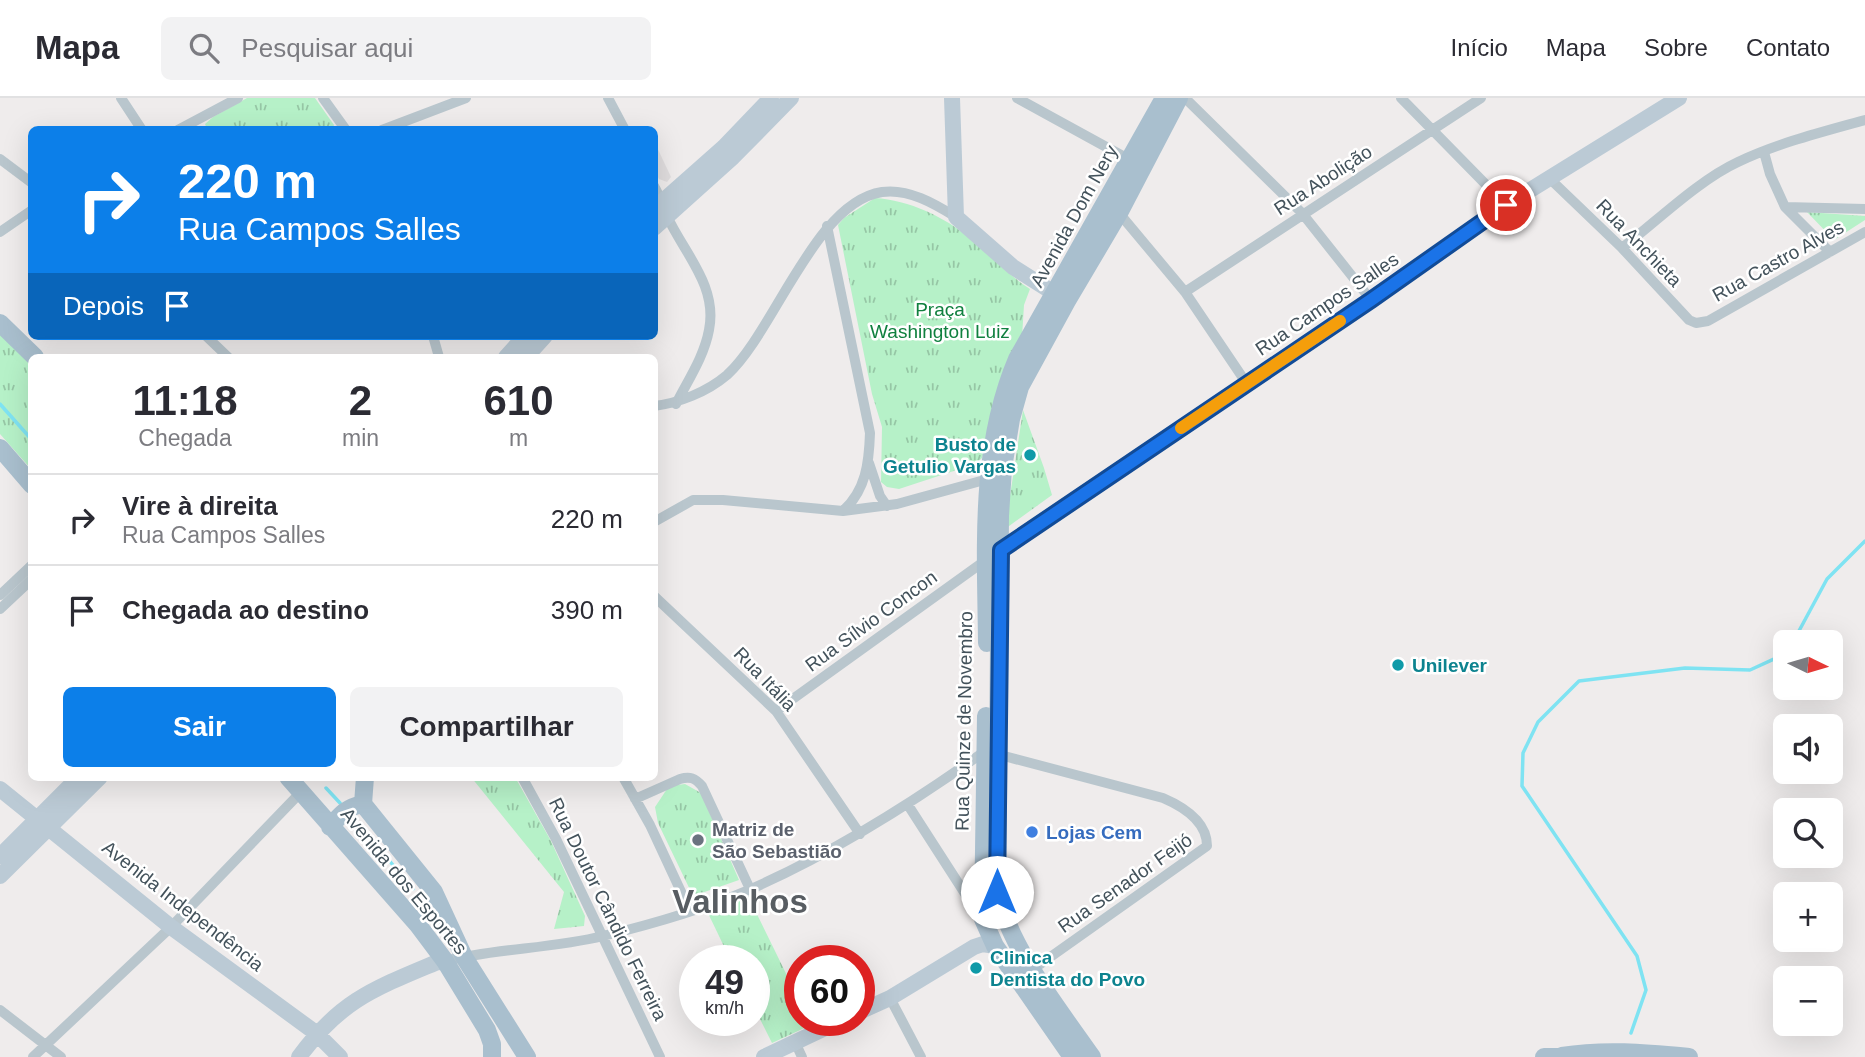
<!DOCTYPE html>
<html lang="pt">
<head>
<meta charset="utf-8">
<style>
  body { margin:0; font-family:Helvetica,sans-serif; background:#f2f2f3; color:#2b2b33; height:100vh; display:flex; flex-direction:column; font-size:26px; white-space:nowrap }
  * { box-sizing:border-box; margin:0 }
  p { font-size:23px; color:#7c7c81 }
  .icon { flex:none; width:38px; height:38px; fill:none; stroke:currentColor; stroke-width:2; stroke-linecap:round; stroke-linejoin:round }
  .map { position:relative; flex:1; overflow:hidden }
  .sheet { position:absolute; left:28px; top:256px; width:630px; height:427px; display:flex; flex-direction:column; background:#fff; border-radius:10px; box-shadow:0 7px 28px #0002 }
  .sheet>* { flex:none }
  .guide { position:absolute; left:28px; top:28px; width:630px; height:214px; border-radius:10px; box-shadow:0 7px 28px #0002; background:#0c7fe9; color:#fff; overflow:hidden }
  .needle { width:46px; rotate:95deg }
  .tools { position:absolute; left:1773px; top:532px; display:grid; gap:14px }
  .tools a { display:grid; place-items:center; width:70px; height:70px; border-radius:10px; background:#fff; box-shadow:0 7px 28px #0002; font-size:35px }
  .speed { position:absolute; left:679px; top:847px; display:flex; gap:14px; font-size:35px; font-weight:700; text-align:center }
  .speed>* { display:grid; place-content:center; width:91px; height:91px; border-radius:50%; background:#fff; box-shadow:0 7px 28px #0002; line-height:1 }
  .speed small { font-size:18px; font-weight:400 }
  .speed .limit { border:10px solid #d22; background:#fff; color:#111 }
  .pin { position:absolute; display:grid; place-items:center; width:60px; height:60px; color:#fff; margin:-30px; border:4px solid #fff; border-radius:50%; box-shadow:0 2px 7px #0007 }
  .me { position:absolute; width:77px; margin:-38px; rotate:0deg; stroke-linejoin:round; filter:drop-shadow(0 0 5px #0008) }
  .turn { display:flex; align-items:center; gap:24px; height:147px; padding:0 35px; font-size:32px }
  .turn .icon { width:91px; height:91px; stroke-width:2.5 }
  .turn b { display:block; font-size:49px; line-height:60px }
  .then { display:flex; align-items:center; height:66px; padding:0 35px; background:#0003; gap:14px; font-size:26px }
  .eta { display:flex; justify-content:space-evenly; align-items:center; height:119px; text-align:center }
  .eta b { font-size:42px; font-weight:700; line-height:49px }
  .cta { display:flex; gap:14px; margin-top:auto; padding:14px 35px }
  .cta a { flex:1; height:80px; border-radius:10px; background:#0c7fe9; color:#fff; font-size:28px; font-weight:700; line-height:80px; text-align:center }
  .cta a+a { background:#f2f2f3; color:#2b2b33 }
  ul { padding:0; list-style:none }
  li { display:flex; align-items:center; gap:21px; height:91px; padding:0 35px; border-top:2px solid #e1e1e2 }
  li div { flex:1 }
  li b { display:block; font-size:26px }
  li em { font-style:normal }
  header { display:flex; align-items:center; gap:42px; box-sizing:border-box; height:98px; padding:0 35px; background:#fff; border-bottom:2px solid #e1e1e2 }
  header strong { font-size:33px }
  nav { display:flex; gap:38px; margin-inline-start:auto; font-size:24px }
  .search { width:490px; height:63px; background:#f2f2f3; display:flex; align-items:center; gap:18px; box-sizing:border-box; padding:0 24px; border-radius:10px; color:#7c7c81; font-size:26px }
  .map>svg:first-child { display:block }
</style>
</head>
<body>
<header>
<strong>Mapa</strong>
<div class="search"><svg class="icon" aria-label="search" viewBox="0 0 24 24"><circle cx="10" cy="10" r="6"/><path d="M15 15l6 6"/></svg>Pesquisar aqui</div>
<nav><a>Início</a><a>Mapa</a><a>Sobre</a><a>Contato</a></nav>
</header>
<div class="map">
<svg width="1865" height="959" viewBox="0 0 1865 959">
  <defs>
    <pattern id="grass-tufts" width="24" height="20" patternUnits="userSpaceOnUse" patternTransform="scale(1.75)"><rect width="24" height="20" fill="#b6f1c8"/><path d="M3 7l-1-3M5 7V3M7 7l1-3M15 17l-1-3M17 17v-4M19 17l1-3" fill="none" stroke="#96c6a5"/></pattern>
  </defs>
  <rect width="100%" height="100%" fill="#efecec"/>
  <path fill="#e0ddde" d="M655 45 671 79 667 84 659 81 655 74Z"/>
  <path fill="url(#grass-tufts)" d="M247 0H315L334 27 332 32 207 31 205 26 213 19Z
    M875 100C909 102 945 119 971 141 991 157 1008 177 1030 191L1024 207 1022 239 982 360 975 366 899 391 887 389 881 384 882 329 872 296 838 127 844 120Z
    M1807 114 1865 118V122L1834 142Z
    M0 229 31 264V371L0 336Z
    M1023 312 1044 370 1052 397 1005 431Z
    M471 679H515L551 743 585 818 584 828 554 831 564 794Z
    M685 686 701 695 739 782 693 798 658 725 655 709 669 688Z
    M748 798 800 904V922H808L811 927 772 945 754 909V863H731L706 811Z"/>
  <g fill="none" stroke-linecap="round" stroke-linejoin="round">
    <path stroke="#7fe3f2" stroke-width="3.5" d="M0 306 32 342
      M1793 544 1827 481 1865 443
      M326 690 340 705
      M362 730 413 791
      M1631 935 1646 892 1637 858 1522 688 1523 655 1538 624 1579 583 1685 570 1750 572 1785 556"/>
    <path stroke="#b9c6cd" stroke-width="10" d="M121 0 142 32
      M323 0 346 32
      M608 0 625 32
      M1017 0 1130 62
      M1185 0 1302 115 1371 202
      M1401 0 1506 107
      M178 32 238 0
      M382 32 466 0
      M1764 54 1770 76 1785 109 1830 154
      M0 61 32 85
      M1549 80 1622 150 1689 222 1696 225 1708 223 1865 134
      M654 88C660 98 663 108 667 118 684 155 718 188 709 232 704 259 688 282 676 306
      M1785 109 1865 111
      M1119 115 1185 194 1247 286
      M827 128 870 335C869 365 866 392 843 413
      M0 134 32 112
      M1622 150C1657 123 1699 82 1738 64 1778 45 1822 34 1865 22
      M1185 194 1481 0
      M206 238 228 259
      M433 238 439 259
      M654 308C679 305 707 294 727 277 775 233 815 104 882 94 908 90 935 106 956 119
      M869 365 880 398 887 408
      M654 424 693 402H723L843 413 897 406 988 381
      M0 497 32 467
      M654 498 776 613 860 736
      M0 511 32 481
      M776 613 986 462
      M522 679 556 741 660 959
      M623 679 650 727 690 813
      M635 701 680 681C690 678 695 680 702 688L750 791
      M908 707 982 822
      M445 863C497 850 551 851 603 838 653 826 704 811 751 791 835 754 911 706 985 653L1163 700C1184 709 1207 723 1207 748L1032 872
      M890 900 921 959
      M0 912 61 959
      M795 944 802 959
      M33 959 171 829 301 694"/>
    <path stroke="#bbcad5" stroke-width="16" d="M952 0 956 119 1013 169 1065 202
      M654 111 724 49 771 0
      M654 130 733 59 791 0
      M506 259 525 238
      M526 259 545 238
      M991 458 1371 202 1506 107 1679 0
      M0 691 171 829 316 935 340 959
      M0 758 79 679
      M0 778 100 679
      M859 914 890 900 974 849 983 846 995 848
      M299 959C340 903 373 891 435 865L445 863
      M764 959 842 922"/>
    <path stroke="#a9bfce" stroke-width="18" d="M0 225 35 259
      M0 350 32 387
      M987 545C986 450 979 350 1017 261L1164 0
      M986 618 983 821 995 848 1072 959
      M288 679 418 827 445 863 487 932 492 946V959
      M365 679 363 706 434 794 464 859 527 959
      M330 729C341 716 347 709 363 706
      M1562 958C1605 951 1646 955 1689 959
      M1092 959C1058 910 1011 852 997 794L1000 418 1003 370 1011 321 1020 289 1067 203 1119 115 1179 0
      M1544 959H1573"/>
  </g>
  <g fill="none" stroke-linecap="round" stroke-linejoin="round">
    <defs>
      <path id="route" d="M997 794 1001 452 1371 202 1506 107"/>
    </defs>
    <use href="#route" stroke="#114b97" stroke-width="18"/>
    <use href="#route" stroke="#1a73e8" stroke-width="12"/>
    <path stroke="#f59e0b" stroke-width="12" d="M1181 330 1340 223"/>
  </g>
  <g fill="#0f9aa8" stroke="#fff" stroke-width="2.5">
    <circle cx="1030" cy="357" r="7"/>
    <circle cx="1398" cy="567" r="7"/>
    <circle cx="976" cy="870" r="7"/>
  </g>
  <circle fill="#3f7fe0" stroke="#fff" stroke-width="2.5" cx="1032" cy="734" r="7"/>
  <circle fill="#6b7280" stroke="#fff" stroke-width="2.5" cx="698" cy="742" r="7"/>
  <g text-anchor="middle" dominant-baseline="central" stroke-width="5" stroke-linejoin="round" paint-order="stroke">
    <g font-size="19" fill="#43525b" stroke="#fff">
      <text transform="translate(1323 82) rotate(-33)">Rua Abolição</text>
      <text transform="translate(1074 118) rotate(-61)">Avenida Dom Nery</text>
      <text transform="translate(1639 145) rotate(46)">Rua Anchieta</text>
      <text transform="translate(1778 163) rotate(-29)">Rua Castro Alves</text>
      <text transform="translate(1327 206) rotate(-34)">Rua Campos Salles</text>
      <text transform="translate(871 523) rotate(-36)">Rua Sílvio Concon</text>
      <text transform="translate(765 581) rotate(46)">Rua Itália</text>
      <text transform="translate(964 623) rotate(-89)">Rua Quinze de Novembro</text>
      <text transform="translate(404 783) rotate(50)">Avenida dos Esportes</text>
      <text transform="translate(1125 785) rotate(-35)">Rua Senador Feijó</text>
      <text transform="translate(183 808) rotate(38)">Avenida Independência</text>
      <text transform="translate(608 811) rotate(64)">Rua Doutor Cândido Ferreira</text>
    </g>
    <g font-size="19" fill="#10803f" stroke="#fff">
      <text x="940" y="211">Praça<tspan x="940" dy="22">Washington Luiz</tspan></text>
    </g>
    <g font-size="19" font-weight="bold" fill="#0d838f" stroke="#fff" text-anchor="start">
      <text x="1016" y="346" text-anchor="end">Busto de<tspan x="1016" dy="22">Getulio Vargas</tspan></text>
      <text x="1412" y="567">Unilever</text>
      <text x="990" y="859">Clinica<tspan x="990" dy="22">Dentista do Povo</tspan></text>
    </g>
    <g font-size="19" font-weight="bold" fill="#5b616d" stroke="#fff" text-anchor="start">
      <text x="712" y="731">Matriz de<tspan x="712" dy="22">São Sebastião</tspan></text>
    </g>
    <g font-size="19" font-weight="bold" fill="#366cbe" stroke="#fff" text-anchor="start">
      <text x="1046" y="734">Lojas Cem</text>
    </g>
    <g font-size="33" font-weight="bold" fill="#585d62" stroke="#fff">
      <text x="740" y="803">Valinhos</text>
    </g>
  </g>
</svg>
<div class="tools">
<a><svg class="needle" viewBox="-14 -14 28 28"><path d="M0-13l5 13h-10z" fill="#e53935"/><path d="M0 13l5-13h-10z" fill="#7c7c81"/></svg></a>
<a><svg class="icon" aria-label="sound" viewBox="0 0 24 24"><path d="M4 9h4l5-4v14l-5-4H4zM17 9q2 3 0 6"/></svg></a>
<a><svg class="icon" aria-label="search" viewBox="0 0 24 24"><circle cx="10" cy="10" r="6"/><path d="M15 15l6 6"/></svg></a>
<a>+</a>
<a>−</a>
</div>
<div class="speed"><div>49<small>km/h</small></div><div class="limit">60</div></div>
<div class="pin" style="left:1506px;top:107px;background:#d93025"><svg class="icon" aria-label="arrive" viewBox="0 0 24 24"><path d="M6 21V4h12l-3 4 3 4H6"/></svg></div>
<svg class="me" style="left:997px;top:794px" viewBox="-20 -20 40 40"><circle r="19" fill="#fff"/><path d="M0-13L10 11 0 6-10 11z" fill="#1a73e8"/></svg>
<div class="guide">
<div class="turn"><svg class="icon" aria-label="right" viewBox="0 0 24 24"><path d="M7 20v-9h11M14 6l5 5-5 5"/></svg><div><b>220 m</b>Rua Campos Salles</div></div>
<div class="then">Depois<svg class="icon" aria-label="arrive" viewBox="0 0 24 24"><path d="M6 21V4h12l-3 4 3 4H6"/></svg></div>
</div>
<section class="sheet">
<div class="eta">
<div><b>11:18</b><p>Chegada</p></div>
<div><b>2</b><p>min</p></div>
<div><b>610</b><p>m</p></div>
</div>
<ul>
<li><svg class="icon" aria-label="right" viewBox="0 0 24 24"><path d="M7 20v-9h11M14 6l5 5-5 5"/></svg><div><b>Vire à direita</b><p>Rua Campos Salles</p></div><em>220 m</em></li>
<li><svg class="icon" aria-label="arrive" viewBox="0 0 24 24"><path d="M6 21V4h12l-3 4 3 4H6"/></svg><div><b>Chegada ao destino</b></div><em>390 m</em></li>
</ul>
<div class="cta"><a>Sair</a><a>Compartilhar</a></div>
</section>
</div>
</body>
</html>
